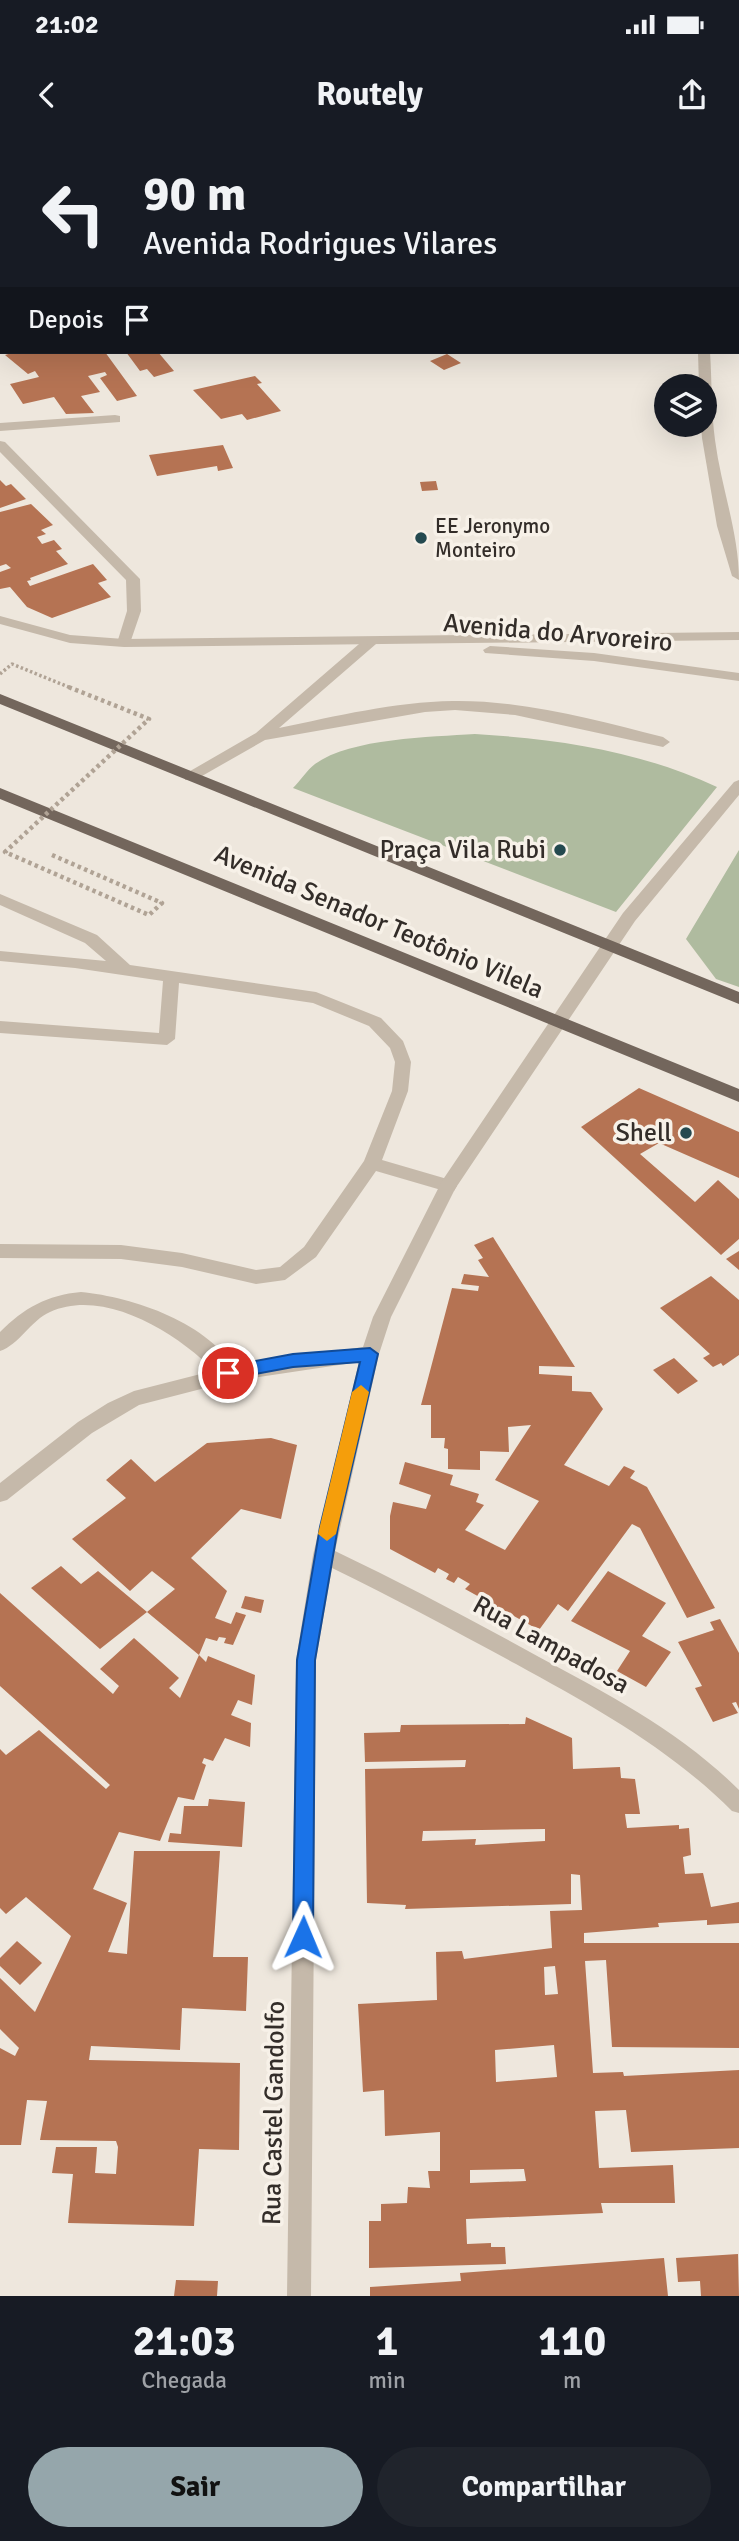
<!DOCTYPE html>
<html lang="pt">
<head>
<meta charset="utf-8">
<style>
  body { margin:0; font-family:Signika,sans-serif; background:#20242c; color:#f1f3f6; height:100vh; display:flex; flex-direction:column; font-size:26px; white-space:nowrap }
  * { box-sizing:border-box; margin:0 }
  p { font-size:23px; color:#9ea1a6 }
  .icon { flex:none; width:38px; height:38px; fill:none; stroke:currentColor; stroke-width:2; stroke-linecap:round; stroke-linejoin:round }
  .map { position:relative; height:2156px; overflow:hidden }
  .details { display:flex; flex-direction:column; background:#171b24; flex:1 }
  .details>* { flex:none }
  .hud { position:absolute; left:0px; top:0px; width:740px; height:214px; box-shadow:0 7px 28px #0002; background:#171b24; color:#f1f3f6; overflow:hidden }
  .tools { position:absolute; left:654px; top:234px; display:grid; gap:14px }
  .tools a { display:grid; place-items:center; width:63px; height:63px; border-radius:50%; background:#171b24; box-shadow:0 7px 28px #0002; font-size:35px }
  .pin { position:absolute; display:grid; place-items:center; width:60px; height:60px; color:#fff; margin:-30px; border:4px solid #fff; border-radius:50%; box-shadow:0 2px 7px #0007 }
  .me { position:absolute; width:77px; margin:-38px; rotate:1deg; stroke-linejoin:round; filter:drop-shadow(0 0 5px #0008) }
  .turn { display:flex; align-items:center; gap:24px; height:147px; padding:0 28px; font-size:32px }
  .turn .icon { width:91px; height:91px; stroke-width:2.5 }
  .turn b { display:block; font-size:49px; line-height:60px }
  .then { display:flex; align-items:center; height:66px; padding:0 28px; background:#0003; gap:14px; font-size:26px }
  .eta { display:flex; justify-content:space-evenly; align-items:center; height:119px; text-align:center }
  .eta b { font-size:42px; font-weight:800; line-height:49px }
  .cta { display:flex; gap:14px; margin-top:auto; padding:14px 28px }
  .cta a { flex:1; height:80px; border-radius:42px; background:#95a6ab; color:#111; font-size:28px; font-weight:800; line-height:80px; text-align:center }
  .cta a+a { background:#20242c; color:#f1f3f6 }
  .status { display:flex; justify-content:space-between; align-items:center; height:49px; padding:0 35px; background:#171b24; direction:ltr }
  .status svg { height:19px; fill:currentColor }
  header { display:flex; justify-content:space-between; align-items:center; height:91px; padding:0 28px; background:#171b24; font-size:32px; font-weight:800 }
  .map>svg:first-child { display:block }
</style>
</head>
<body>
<div class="status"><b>21:02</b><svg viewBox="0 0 49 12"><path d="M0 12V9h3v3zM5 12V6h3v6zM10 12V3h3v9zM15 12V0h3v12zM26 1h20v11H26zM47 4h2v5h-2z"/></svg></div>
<header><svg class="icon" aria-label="back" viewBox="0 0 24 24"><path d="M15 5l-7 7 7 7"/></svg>Routely<svg class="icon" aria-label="share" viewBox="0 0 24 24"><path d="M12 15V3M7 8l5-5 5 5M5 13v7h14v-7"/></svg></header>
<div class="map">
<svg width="739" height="2156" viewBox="0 0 739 2156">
  <rect width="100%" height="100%" fill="#eee7dd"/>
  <path fill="#afbb9f" d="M475 594C559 599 640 611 717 647L616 772 293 648C300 641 307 630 315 624 351 598 431 597 475 594Z
    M739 710V847L716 839 686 799Z"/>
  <path fill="#b57353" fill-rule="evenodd" d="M15 212H105L137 256 117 261 100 238 107 235 105 232 88 236 100 252 81 256 94 273 66 274 54 257 23 264 10 244 39 237 35 231 28 234 5 215Z
    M126 212H158L174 231 154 237 147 229 140 231Z
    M447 214 461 223 444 230 430 221Z
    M255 236 262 243 257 244 281 271 247 280 242 274 221 279 193 250Z
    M223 305 233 328 218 331 217 326 157 336 149 315Z
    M0 340 6 346 11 344 26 359 0 368Z
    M436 341 438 350 422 351 420 342Z
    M31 364 53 385 41 390 46 394 37 397 42 404 54 400 62 409 56 411 68 424 30 438 31 440 27 441 30 446 93 424 107 440 98 443 111 457 52 478 27 467 10 447 0 449V432L11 428 6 424 0 426V372Z
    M639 948 739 992V1038L659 1003 640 1014 695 1062 718 1040 739 1059V1099L721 1115 581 987Z
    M493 1097 575 1227 539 1226V1234L572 1236V1251L591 1252 603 1269 564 1325 609 1346 624 1326 635 1331 630 1338 647 1347 715 1468 687 1478 640 1388 632 1384 568 1471 558 1464 539 1490 465 1449 470 1444 458 1437 454 1443 446 1439 449 1434 438 1428 435 1433 390 1409V1376L393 1362 426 1369 431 1355 399 1344 405 1322 453 1335 450 1345 479 1354 476 1362 484 1365 465 1390 505 1410 539 1361 495 1340 531 1285 508 1287 509 1312 480 1311V1330L448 1329V1309L444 1308 445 1298H431V1265H421L452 1148 478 1151 479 1146 461 1144 464 1134 489 1137 478 1120 483 1118 474 1105Z
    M739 1111V1130L726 1119Z
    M711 1136 739 1160V1215L723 1226 721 1223 713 1227 703 1218 710 1214 660 1168Z
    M674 1218 698 1241 678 1254 653 1230Z
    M271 1298 297 1305 281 1379 241 1369 191 1418 227 1451 215 1478 231 1484 236 1472 246 1475 233 1505 224 1503 226 1498 219 1497 217 1501 206 1498 199 1515 147 1472 175 1449 152 1431 130 1451 72 1399 126 1358 106 1340 131 1319 155 1342 207 1303Z
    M61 1426 81 1444 98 1431 147 1472 100 1509 31 1448Z
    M608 1431 666 1463 642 1496 671 1512 646 1547 617 1531 630 1511 571 1481Z
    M0 1453 113 1554 119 1546 100 1529 134 1498 179 1538 169 1548 180 1558 199 1515 206 1522 208 1516 255 1535 252 1565 238 1560 231 1575 251 1583 250 1607 225 1598 213 1621 204 1618 202 1623 206 1625 194 1660 178 1657 160 1701 119 1692 93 1749 127 1763 108 1812 127 1814 134 1711H220L213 1817H248L246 1871 182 1868 180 1910 91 1906 89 1920 240 1923 239 2010 199 2009 194 2086 68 2083 73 2034 52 2033 56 2007H97L95 2033 116 2034 118 2007 116 2001 40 2000 47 1961 27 1960 21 2005H0V1908L15 1916 19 1908 0 1889V1838L35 1872 71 1796 26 1757 6 1774 0 1768V1609L6 1615 39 1590 106 1649 110 1645 0 1546Z
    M245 1456 264 1460 261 1473 241 1468Z
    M720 1479 739 1513V1569L736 1562 732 1563 738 1573 713 1582 695 1548 702 1546 678 1502 714 1490 710 1482Z
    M526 1577 572 1598 573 1629 620 1627 621 1638 635 1639 640 1674H625L627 1688 679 1685V1689L689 1688 691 1715 683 1717 685 1734 703 1733 711 1767 739 1762V1783L707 1785V1780L658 1783 659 1787 584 1793V1803H739V1908L612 1907 606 1820 585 1821 593 1933 623 1932 624 1936 739 1930V2008L631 2012 626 1970 595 1971 599 2028 673 2025 675 2063H601L603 2073 466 2079 467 2104 491 2103V2107H505L506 2124 369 2128V2081H381V2064L407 2063 408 2047 430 2048 428 2031H440V1992L385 1996 384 1950 363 1952 358 1864 437 1860 436 1812 462 1811 464 1819 552 1808 550 1771 582 1770 580 1735 571 1734V1764L405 1769 406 1765 367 1763 365 1629 465 1627 466 1620 365 1622 364 1593 400 1592 401 1585 525 1584ZM545 1689V1701L475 1705 476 1699 422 1701 423 1691ZM555 1826 558 1854 545 1855 544 1827ZM554 1905 557 1937 496 1942 495 1910ZM524 2029 526 2041 470 2043V2030Z
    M209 1659 245 1662 242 1707 168 1702 170 1693 181 1694 184 1666H208Z
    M17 1801 42 1823 20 1845 0 1826V1818Z
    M738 2114 739 2156H701L700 2141 678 2142 676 2118Z
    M664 2118 668 2156H370V2147L461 2141 460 2133Z
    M176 2140 218 2141 217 2156H174Z"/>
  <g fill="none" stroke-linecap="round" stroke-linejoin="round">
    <path fill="#c5b9aa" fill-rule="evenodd" d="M698 212H710C712 241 711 271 715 300 721 347 739 393 739 440L732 436 717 386 702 298 701 285H705V247H699Z
      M115 275 120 276V282L0 291V283Z
      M371 497 376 498V504L279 588C337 576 394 562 453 561 524 560 595 580 663 597L670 602 663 607 515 575 455 570 425 572 265 600 195 640H185V634L256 593 366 498Z
      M0 754 97 795 130 825 316 852 381 878 403 901 411 922 408 951 382 1020 454 1041 457 1046 454 1051 448 1052 376 1031 316 1117 285 1140 256 1144 182 1127 121 1119 0 1118V1104L121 1105 182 1113 256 1130 280 1127 304 1107 364 1021 392 951 395 922 390 908 369 886 313 863 179 843 175 899 167 905 0 893V881L159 893 163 841 75 828 0 821V811L106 821 85 803 0 765Z
      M81 1152C133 1157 211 1183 237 1233L235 1238H221C185 1198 107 1146 50 1172 31 1180 19 1205 0 1211V1192C24 1168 47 1155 81 1152Z"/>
    <path fill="#c5b9aa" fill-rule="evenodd" d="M177 0H190L191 2H179Z
      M256 0H268L255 2Z
      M2 138V146L0 147V139Z
      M0 301 5 302 140 439 141 471 129 506H119L117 503 127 471 126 440 0 312Z
      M739 640V655L635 781 455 1049 391 1177 379 1214 335 1411C404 1444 472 1480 539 1517 610 1555 682 1593 739 1650V1673L732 1671C669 1608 594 1567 516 1524 455 1491 394 1458 332 1428L316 1520 311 2156H287L296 1520 313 1415 359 1222 232 1241 139 1265 92 1293 7 1360 0 1362V1343L78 1282 108 1263 134 1251 232 1226 363 1207 373 1177 442 1041 623 773 734 642Z"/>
    <path fill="#c5b9aa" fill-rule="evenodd" d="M0 476 70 495 124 499 739 492V500L124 507 70 503 0 484Z
      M490 506 594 513 739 533V541L594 521 485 513 483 510Z"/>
    <path fill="#73665c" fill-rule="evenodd" d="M0 554 739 852V864L0 564Z
      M0 648 739 949V962L0 659Z"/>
    <path stroke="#b0a395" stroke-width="3.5" stroke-dasharray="2.5 2.5" stroke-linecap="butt" d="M0 534 12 524 71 548"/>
    <path stroke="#b0a395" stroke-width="4.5" stroke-dasharray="3.5 3.5" stroke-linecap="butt" d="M52 715 162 763 149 775 5 712 149 579 66 546"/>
  </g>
  <path fill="#1a73e8" stroke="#114b97" stroke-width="2" d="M370 1208 378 1214 338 1387 315 1520 313 1797 310 1803 303 1806 296 1803 293 1797 297 1520 320 1387 360 1222 293 1227 228 1239 220 1233 228 1226 293 1214Z"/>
  <path fill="#f59e0b" d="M361 1245 369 1252 336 1394 327 1401 318 1394 352 1252Z"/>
  <g fill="#24494f" stroke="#f7f1e8" stroke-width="2.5">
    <circle cx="421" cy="398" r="7"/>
    <circle cx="560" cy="710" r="7"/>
    <circle cx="686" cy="993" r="7"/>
  </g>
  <g text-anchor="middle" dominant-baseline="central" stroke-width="7" stroke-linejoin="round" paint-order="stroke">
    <g font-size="21" fill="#332d29" stroke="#f7f1e8" text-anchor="start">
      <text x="435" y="386">EE Jeronymo<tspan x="435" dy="24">Monteiro</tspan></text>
    </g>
    <g font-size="26" fill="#332d29" stroke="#f7f1e8">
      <text transform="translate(558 493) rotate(5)">Avenida do Arvoreiro</text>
      <text transform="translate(379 782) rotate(23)">Avenida Senador Teotônio Vilela</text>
      <text transform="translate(551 1505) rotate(29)">Rua Lampadosa</text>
      <text transform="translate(274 1973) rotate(-89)">Rua Castel Gandolfo</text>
    </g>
    <g font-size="26" fill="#332d29" stroke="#f7f1e8" text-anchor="end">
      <text x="546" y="710">Praça Vila Rubi</text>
      <text x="672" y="993">Shell</text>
    </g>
  </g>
</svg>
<div class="tools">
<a><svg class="icon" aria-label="layers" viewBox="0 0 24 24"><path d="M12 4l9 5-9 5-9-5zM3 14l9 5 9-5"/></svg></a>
</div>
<div class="pin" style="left:228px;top:1233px;background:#d93025"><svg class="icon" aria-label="arrive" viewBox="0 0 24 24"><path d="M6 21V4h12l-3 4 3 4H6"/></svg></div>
<svg class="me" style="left:303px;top:1797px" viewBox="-20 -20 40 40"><path d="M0-17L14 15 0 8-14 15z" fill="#1a73e8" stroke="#fff" stroke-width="4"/></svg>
<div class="hud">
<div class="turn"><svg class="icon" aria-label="left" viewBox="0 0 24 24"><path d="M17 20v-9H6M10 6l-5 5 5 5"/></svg><div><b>90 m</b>Avenida Rodrigues Vilares</div></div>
<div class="then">Depois<svg class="icon" aria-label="arrive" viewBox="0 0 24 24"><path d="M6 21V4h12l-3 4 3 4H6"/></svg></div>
</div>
</div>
<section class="details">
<div class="eta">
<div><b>21:03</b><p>Chegada</p></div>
<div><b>1</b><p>min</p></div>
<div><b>110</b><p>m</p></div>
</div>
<div class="cta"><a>Sair</a><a>Compartilhar</a></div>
</section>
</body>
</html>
